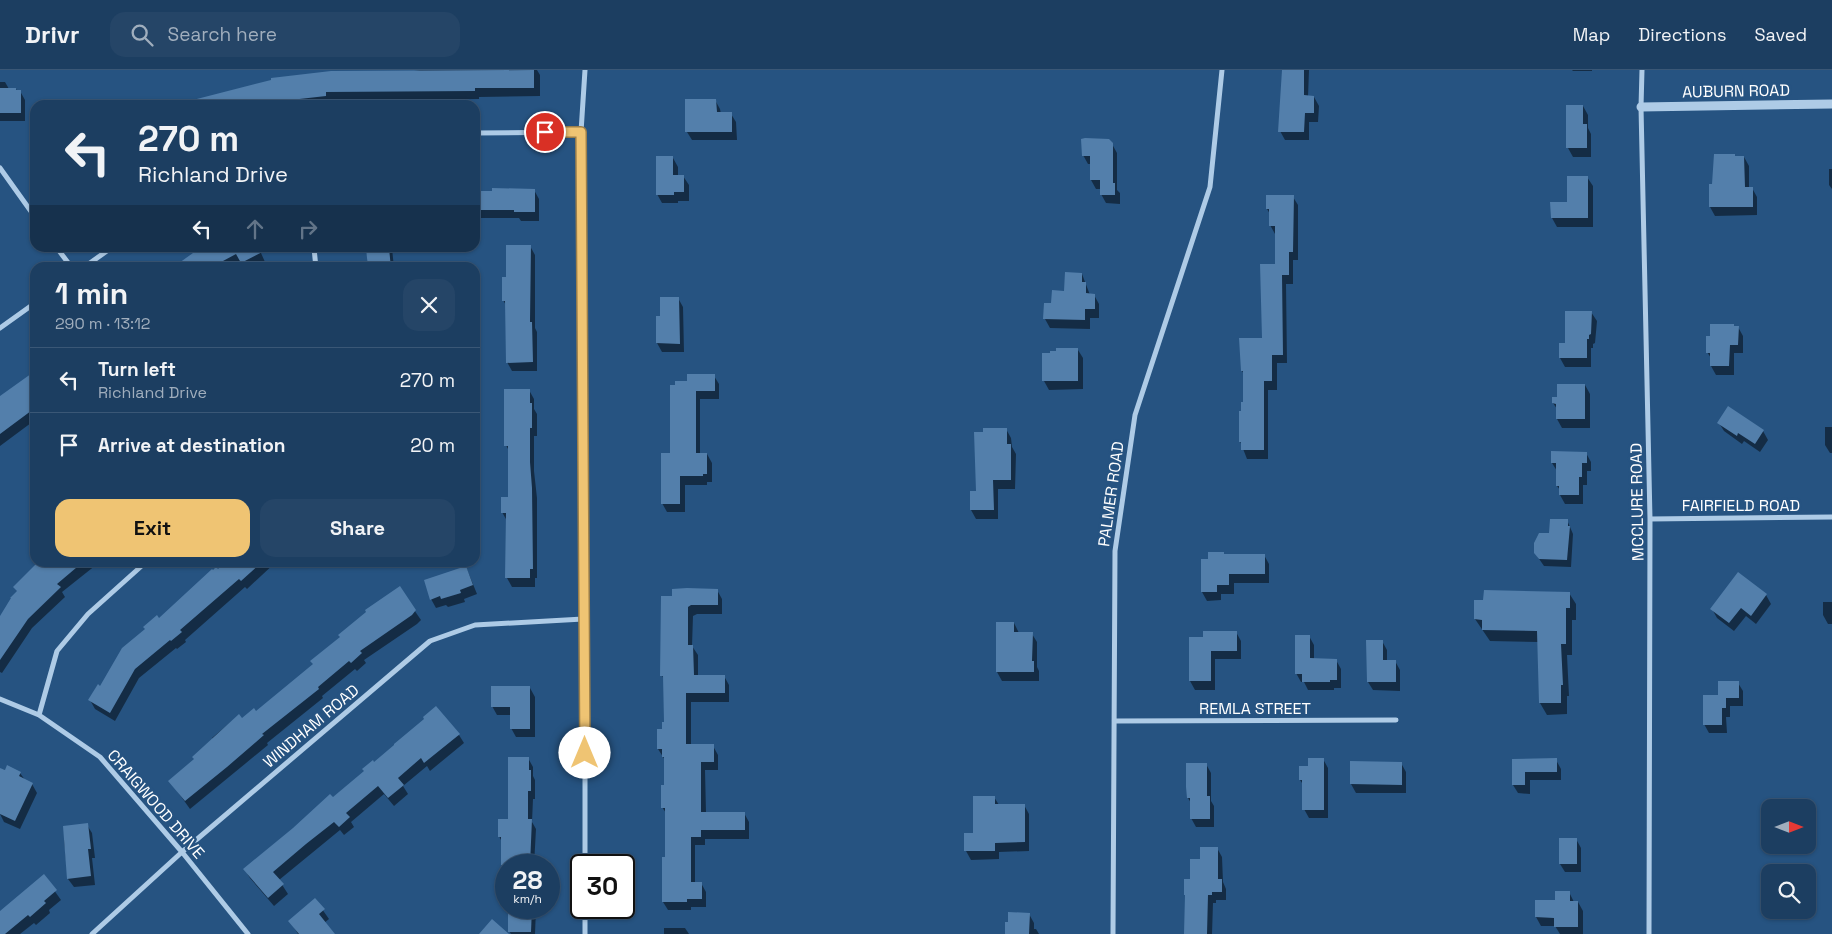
<!DOCTYPE html>
<html lang="en">
<head>
<meta charset="utf-8">
<style>
  body { margin:0; font-family:"Space Grotesk",sans-serif; background:#254567; color:#f1f3f6; height:100vh; display:flex; flex-direction:column; font-size:19px; white-space:nowrap }
  * { box-sizing:border-box; margin:0 }
  p { font-size:16px; color:#a0aebd }
  .icon { flex:none; width:28px; height:28px; fill:none; stroke:currentColor; stroke-width:2; stroke-linecap:round; stroke-linejoin:round }
  .map { position:relative; flex:1; overflow:hidden }
  .drawer { position:absolute; left:30px; top:192px; width:450px; height:305px; display:flex; flex-direction:column; background:#1c3e61; border-radius:15px; box-shadow:0 1px 4px #0004,0 0 0 1px #3a5776 }
  .drawer>* { flex:none }
  .top-card { position:absolute; left:30px; top:30px; width:450px; height:152px; border-radius:15px; box-shadow:0 1px 4px #0004,0 0 0 1px #3a5776; background:#1c3e61; color:#f1f3f6; overflow:hidden }
  .needle { width:32px; rotate:90deg }
  .tools { position:absolute; left:1761px; top:729px; display:grid; gap:10px }
  .tools a { display:grid; place-items:center; width:55px; height:55px; border-radius:10px; background:#1c3e61; box-shadow:0 1px 4px #0004,0 0 0 1px #3a5776; font-size:25px }
  .speed { position:absolute; left:495px; top:784px; display:flex; gap:10px; font-size:25px; font-weight:700; text-align:center }
  .speed>* { display:grid; place-content:center; width:65px; height:65px; border-radius:50%; background:#1c3e61; box-shadow:0 1px 4px #0004,0 0 0 1px #3a5776; line-height:1 }
  .speed small { font-size:12px; font-weight:400 }
  .speed .limit { border:2px solid #111; border-radius:8px; background:#fff; color:#111 }
  .pin { position:absolute; display:grid; place-items:center; width:42px; height:42px; color:#fff; margin:-21px; border:2px solid #fff; border-radius:50%; box-shadow:0 1px 5px #0007 }
  .me { position:absolute; width:55px; margin:-28px; rotate:0deg; stroke-linejoin:round; filter:drop-shadow(0 0 4px #0008) }
  .turn { display:flex; align-items:center; gap:18px; height:105px; padding:0 25px; font-size:22px }
  .turn .icon { width:65px; height:65px; stroke-width:2.5 }
  .turn b { display:block; font-size:35px; line-height:42px }
  .lanes { display:flex; align-items:center; height:48px; padding:0 25px; background:#0003; justify-content:center; gap:25px; direction:ltr }
  .lanes .off { opacity:.35 }
  .round { display:grid; place-items:center; flex:none; width:52px; height:52px; border-radius:15px; background:#254567 }
  .summary { display:flex; align-items:center; justify-content:space-between; height:85px; padding:0 25px }
  h1 { font-size:30px; font-weight:800; line-height:38px }
  .primary-button { display:flex; gap:10px; margin-top:auto; padding:10px 25px }
  .primary-button a { flex:1; height:58px; border-radius:15px; background:#efc473; color:#111; font-size:20px; font-weight:800; line-height:58px; text-align:center }
  .primary-button a+a { background:#254567; color:#f1f3f6 }
  ul { padding:0; list-style:none }
  li { display:flex; align-items:center; gap:15px; height:65px; padding:0 25px; border-top:1px solid #3a5776 }
  li div { flex:1 }
  li b { display:block; font-size:19px }
  li em { font-style:normal }
  header { display:flex; align-items:center; gap:30px; box-sizing:border-box; height:70px; padding:0 25px; background:#1c3e61; border-bottom:1px solid #3a5776 }
  header strong { font-size:24px }
  nav { display:flex; gap:28px; margin-inline-start:auto; font-size:18px }
  .search { width:350px; height:45px; background:#254567; display:flex; align-items:center; gap:12px; box-sizing:border-box; padding:0 18px; border-radius:15px; color:#a0aebd; font-size:19px }
  .map>svg:first-child { display:block }
</style>
</head>
<body>
<header>
<strong>Drivr</strong>
<div class="search"><svg class="icon" aria-label="search" viewBox="0 0 24 24"><circle cx="10" cy="10" r="6"/><path d="M15 15l6 6"/></svg>Search here</div>
<nav><a>Map</a><a>Directions</a><a>Saved</a></nav>
</header>
<div class="map">
<svg width="1832" height="864" viewBox="0 0 1832 864">
  <rect width="100%" height="100%" fill="#265381"/>
  <path fill="#0007" d="M420 0H537L540 5V26L479 27V29L330 30V35H212Z
    M1283 0H1309L1308 27H1314L1319 36 1318 52H1309V70H1285L1280 61Z
    M1572 0H1592V1H1573Z
    M0 12H5L9 19H16L17 21H20L25 30V51H0Z
    M715 30 720 39 721 44H731L736 52 737 70H692L687 62Z
    M1583 36 1588 45V58L1591 64V87H1573L1568 78Z
    M1112 74 1117 83V120L1120 123V134L1106 133 1101 124V119H1096L1091 110V94H1088L1083 85Z
    M1735 87H1744L1749 96V118H1752L1757 127V145L1715 146 1710 137 1713 115Z
    M673 88 678 97V106H683L689 115V131H678V133H662L657 124Z
    M1829 99H1832V119L1829 115Z
    M1587 107 1593 116V157H1557L1552 148V134H1568Z
    M534 120 539 129V151H521L519 148H480V152H475V123Z
    M1293 127 1298 135V190H1293V214H1286L1287 293H1277V320H1268V389H1247L1240 371 1244 333V304L1242 301 1263 269 1276 195 1275 164 1270 155V144L1267 139Z
    M530 176 535 185V258L537 262V301H512L507 292V237L503 230 507 208Z
    M202 178H272L261 183 265 192 254 198H245L242 192 232 198H176Z
    M367 178H392L394 198H368Z
    M1082 204 1090 225H1094L1099 234V248H1090V259L1050 258 1045 249 1052 234Z
    M678 228 683 237 684 282H662L657 273V248H661Z
    M1591 242 1597 251 1595 273 1593 274V278H1591V297H1565L1560 288 1566 274Z
    M1735 257H1738L1743 266V283H1734V305H1716L1711 296V288L1707 282Z
    M1078 280 1083 288V319L1049 320 1044 311Z
    M35 298V350L0 376V327L31 305 29 302Z
    M714 306 719 314V329H700V384H707L712 393V412H707V415H685V442H667L662 433 671 384 688 312Z
    M1585 315 1590 324V358H1562L1557 349V339L1553 333Z
    M529 320 534 329V339L537 344V366H534V401L537 428V508H535V517H512L507 508V451L502 442 509 428V381L506 375Z
    M1719 353 1763 361 1768 370 1760 382 1744 371 1742 374 1724 361Z
    M1825 357H1832V383H1830L1825 375Z
    M1006 359 1011 368 1012 377 1016 384 1015 419H998V449H976L971 440V422H977Z
    M1586 383 1591 392V401H1587V415H1583V434H1565L1560 425V420L1557 416V401L1552 393Z
    M1567 450 1573 464 1571 497 1544 496 1535 483 1551 464Z
    M1264 485 1269 494V513H1234V524H1221V530L1207 531 1202 522 1224 486Z
    M45 492H101L97 496 96 495 62 522 65 527 32 558 2 603 0 602V548Z
    M228 492H276L247 519 245 517 185 570 186 572 177 579 176 578 139 608 115 651 95 639 90 630 158 550Z
    M466 497 477 524 464 529 465 532 448 537 446 535 436 538 431 529Z
    M1738 504 1766 525 1771 534 1756 554 1746 546 1734 561 1717 548 1712 539Z
    M399 518 421 550 417 554 364 590 366 593 357 601 355 599 322 626 323 628 267 673 268 675 190 739 170 711 195 690 214 670 212 668 232 651 242 650 256 643 314 595Z
    M717 520 722 529V544H697L693 546 692 576 698 585V606H724L729 615V632H691V676H713L718 685V700H705L706 743H744L749 752V769H705V775H695V813H701L706 822V837H691V840H668L663 832 666 788V743L662 737 665 716V690L658 679V660H663L665 653 664 610 662 605V528Z
    M1569 523 1576 534V550H1572V585H1567L1569 626H1567V644L1547 645 1540 633 1539 572 1490 571 1475 549 1476 531Z
    M1823 532H1832V554H1828L1823 545Z
    M998 553H1014L1019 563 1032 564 1037 572V597L1039 601V611H1002L997 602Z
    M1236 562 1241 571V589H1215V620H1195L1190 611V568H1205Z
    M1309 566 1314 575V590H1336L1341 599V618H1334V620H1308L1304 612H1301L1296 603Z
    M1382 571 1387 580V591H1395L1400 600V621L1373 620 1368 612Z
    M1738 613 1743 621V636H1730V647H1726L1727 663H1709L1704 654 1719 626Z
    M530 618 535 627V667H516L511 658V645H497L492 636Z
    M459 665 464 673 430 701 427 696 403 716 408 724 394 736 384 724 351 752 354 757 344 765 340 760 279 810 288 824 274 836 250 808 245 800 374 694Z
    M528 688 533 697V706L535 710V729H533L532 752 536 759 534 795H506V805L502 798V772L499 766 509 750Z
    M1323 689 1328 698V748H1309L1304 739V716L1300 710 1309 697Z
    M1513 690H1556L1561 699V710H1530V724L1518 723 1513 715Z
    M1401 693 1406 702V723H1356L1351 714Z
    M1206 694 1211 703V731L1214 736V757H1196L1191 748V733L1188 728Z
    M0 699 20 703 25 710 32 714 37 723 20 759 4 752 0 744Z
    M994 727 999 735H1024L1029 744V781L999 782V789L971 790 966 781Z
    M87 755 92 763 95 788H92L95 815 74 817 68 809 64 769Z
    M1576 769 1581 778V802H1565L1560 794Z
    M1217 778 1222 787 1223 812 1226 819V830H1216V833H1213L1212 864H1185L1191 811 1201 790Z
    M44 806 61 830 49 840 50 843 36 855 34 853 20 864H0V842Z
    M1569 822 1574 832H1578L1583 841V864H1560L1555 856H1541L1536 847Z
    M315 829 329 849 324 853 333 864H298L290 851Z
    M509 838H536L535 864H511L509 861Z
    M1029 844 1034 853V859H1036L1039 864H1006Z
    M664 858H685L689 864H664Z"/>
  <path fill="#537fab" d="M534 0V18H475V21L326 22V26L273 32 261 35H190L189 31 271 10V8L331 1Z
    M1282 0H1304V25L1314 26V43H1305L1304 62H1278Z
    M0 18H16V20H21V43H0Z
    M685 29H716L717 42H732V62H685Z
    M1566 35H1583V54H1587V78H1566Z
    M1085 68 1109 69 1113 73V113H1115V125H1100V110H1090V86H1082L1081 69Z
    M1714 84H1735V86H1744L1745 117H1753V137H1709V114H1712Z
    M656 86H673V105H684V122H674V125H656Z
    M1567 106H1588V148H1551L1550 132H1567Z
    M492 118 535 119V142H514V140H475V121H492Z
    M1266 125H1294L1293 182H1289V205H1282L1283 285H1272V311H1264V380H1241V372H1239V341H1241V332H1243V301H1241L1239 268H1262L1260 194H1275V156H1269V139H1266Z
    M506 175H531L530 252H532L533 292 506 293 505 231H502V207H506Z
    M200 178H270L241 193 236 184 210 198H172Z
    M366 178H389L391 198H368Z
    M1065 202 1082 203V212H1086V223L1095 224V239H1085V250L1043 249 1044 233H1051L1052 220 1064 221Z
    M660 227H679L680 274 656 273V246H660Z
    M1565 241H1592L1591 264 1589 265V269H1587V288H1559V273H1565Z
    M1710 254H1734V256H1739L1738 275H1730L1729 296H1710V283H1706V266H1710Z
    M1056 278H1078V311H1042V283H1050V281H1056Z
    M35 301V338L0 364V326Z
    M687 304H715V321H696V383H707V404H703V406H680V434H661V383H670V315H675V311H687Z
    M1557 314H1585V349H1556V334L1552 333V327H1557Z
    M504 319H530V333H532V358H530V392L532 418 533 499H530V508H505L506 443H501V427H508V376H504Z
    M1728 336 1764 360 1755 374 1738 363 1737 366 1717 353Z
    M983 358H1007V374H1011V410H993L994 440H970V421H976L974 362H983Z
    M1551 381 1587 382V393H1582V407H1579V425H1559V416H1556V393H1551Z
    M1550 449H1568V456H1570L1567 490 1539 489 1534 483V473L1539 463H1549Z
    M1208 482H1224V484H1265V504H1229V515H1217V522H1201V489H1208Z
    M38 492H83L57 514 61 517 28 549 0 590V546L11 528H10L17 521 13 517Z
    M226 492H262L241 511 239 509 180 560 182 562 171 571 170 570 135 599 110 643 88 630 98 614 100 616 122 578 145 559 143 557 157 545 159 548 212 499 213 500 216 497 218 499Z
    M466 496 473 515 460 520 461 523 441 529 440 526 430 530 424 510Z
    M1738 502 1767 524 1751 546 1741 538 1729 553 1710 539Z
    M400 516 416 540 412 545 360 581 362 583 351 593 349 591 318 617 319 619 262 664 264 665 227 697 185 731 168 711 194 689 192 687 239 644 242 648 254 638 256 641 313 594 310 591 340 567 338 565 366 542 365 540Z
    M687 518 718 519V535H691L688 537V575H693L694 605H725V623H686V674H714V692H701V742H745V760H701V767H691V812H702V829H687V832H662V787H665V738H661V715H664V687H662V679H657V659H662V652H664L663 606H660L661 526H672V519Z
    M1484 520 1570 522V538H1566V574H1561L1563 615H1561V633H1539L1537 561 1482 560V550L1474 549V530H1483Z
    M996 552H1014V562H1033L1032 591H1034V602H996Z
    M1203 561H1237V581H1211V611H1189V567H1203Z
    M1295 565H1310V588L1337 589V610H1330V612H1302V604H1295Z
    M1366 570H1383V590H1396V612H1367Z
    M1718 611H1739V628H1726V638H1722V655H1703V625H1718Z
    M491 616H530V659H510V637H491Z
    M436 636 460 664 424 693 421 688 398 708 404 715 388 728 378 716 346 743 350 747 339 757 334 752 306 774 273 802 284 814 268 828 243 799 293 758 330 724 333 727 364 701 362 699 373 690 374 692 394 675V674L424 649 423 647Z
    M508 687H529V700H531V721H528V749H532L530 795H501V767H498V749H508Z
    M1308 688H1324V740H1302V710H1299V696H1308Z
    M1557 688V702H1525V715H1512V689Z
    M1350 691 1402 692V715L1350 714Z
    M1186 693H1207V726H1210V749H1190V728H1187L1186 717Z
    M7 695 21 702 19 706 33 713 15 751 0 744V698L5 700Z
    M973 726H995V734H1025V772L995 773V781H964V763H973Z
    M88 753 91 779H88L91 806 67 809 63 756Z
    M1559 768H1577V794H1559Z
    M1200 777H1218V809H1222V822H1212V825H1208L1207 864H1184L1185 825H1184V809H1190V789H1200Z
    M44 804 57 820 44 831 46 833 30 847 28 845 5 864H0V841Z
    M1555 821H1570V831H1578V857H1554V848L1535 847V830H1555Z
    M315 828 325 839 319 844 335 864H299L288 851Z
    M508 838H532L531 862H508Z
    M1008 842 1030 843 1029 864H1005V852H1008Z
    M492 849 509 864H479Z"/>
  <g fill="none" stroke-linecap="round" stroke-linejoin="round">
    <path stroke="#aecbe6" stroke-width="5" d="M1642 0 1641 37 1650 449 1649 864
      M475 63 581 62
      M0 98 35 147
      M57 178 72 198
      M314 178 316 198
      M83 198 111 178
      M0 258 35 233
      M1650 449 1832 447
      M0 629 39 645 100 687 182 782 248 864
      M39 645 57 581 88 544 146 492
      M1114 651 1396 650
      M585 795V627L581 62 585 0
      M92 864 182 782 430 571 475 555 583 549
      M585 864V838
      M1113 864 1115 481 1135 345 1210 117 1222 0"/>
    <path stroke="#aecbe6" stroke-width="9" d="M1641 37 1832 34"/>
  </g>
  <g fill="none" stroke-linecap="round" stroke-linejoin="round">
    <defs>
      <path id="route" d="M545 62H581L585 683"/>
    </defs>
    <use href="#route" stroke="#9b7f4b" stroke-width="12"/>
    <use href="#route" stroke="#efc473" stroke-width="9"/>
  </g>
  <g text-anchor="middle" dominant-baseline="central" stroke-width="5" stroke-linejoin="round" paint-order="stroke">
    <g font-size="16" fill="#fff" stroke="#265381">
      <text transform="translate(1736 21) rotate(-1)">AUBURN ROAD</text>
      <text transform="translate(1111 424) rotate(-82)">PALMER ROAD</text>
      <text transform="translate(1637 432) rotate(-91)">MCCLURE ROAD</text>
      <text x="1741" y="435">FAIRFIELD ROAD</text>
      <text x="1255" y="638">REMLA STREET</text>
      <text transform="translate(311 656) rotate(-40)">WINDHAM ROAD</text>
      <text transform="translate(156 734) rotate(49)">CRAIGWOOD DRIVE</text>
    </g>
  </g>
</svg>
<div class="tools">
<a><svg class="needle" viewBox="-14 -14 28 28"><path d="M0-13l5 13h-10z" fill="#e53935"/><path d="M0 13l5-13h-10z" fill="#a0aebd"/></svg></a>
<a><svg class="icon" aria-label="search" viewBox="0 0 24 24"><circle cx="10" cy="10" r="6"/><path d="M15 15l6 6"/></svg></a>
</div>
<div class="speed"><div>28<small>km/h</small></div><div class="limit">30</div></div>
<div class="pin" style="left:545px;top:62px;background:#d93025"><svg class="icon" aria-label="arrive" viewBox="0 0 24 24"><path d="M6 21V4h12l-3 4 3 4H6"/></svg></div>
<svg class="me" style="left:585px;top:683px" viewBox="-20 -20 40 40"><circle r="19" fill="#fff"/><path d="M0-13L10 11 0 6-10 11z" fill="#efc473"/></svg>
<div class="top-card">
<div class="turn"><svg class="icon" aria-label="left" viewBox="0 0 24 24"><path d="M17 20v-9H6M10 6l-5 5 5 5"/></svg><div><b>270 m</b>Richland Drive</div></div>
<div class="lanes"><svg class="icon" aria-label="left" viewBox="0 0 24 24"><path d="M17 20v-9H6M10 6l-5 5 5 5"/></svg><svg class="icon off" aria-label="ahead" viewBox="0 0 24 24"><path d="M12 20V5M6 11l6-6 6 6"/></svg><svg class="icon off" aria-label="right" viewBox="0 0 24 24"><path d="M7 20v-9h11M14 6l5 5-5 5"/></svg></div>
</div>
<section class="drawer">
<div class="summary"><div><h1>1 min</h1><p>290 m · 13:12</p></div><a class="round"><svg class="icon" aria-label="close" viewBox="0 0 24 24"><path d="M6 6l12 12M18 6L6 18"/></svg></a></div>
<ul>
<li><svg class="icon" aria-label="left" viewBox="0 0 24 24"><path d="M17 20v-9H6M10 6l-5 5 5 5"/></svg><div><b>Turn left</b><p>Richland Drive</p></div><em>270 m</em></li>
<li><svg class="icon" aria-label="arrive" viewBox="0 0 24 24"><path d="M6 21V4h12l-3 4 3 4H6"/></svg><div><b>Arrive at destination</b></div><em>20 m</em></li>
</ul>
<div class="primary-button"><a>Exit</a><a>Share</a></div>
</section>
</div>
</body>
</html>
